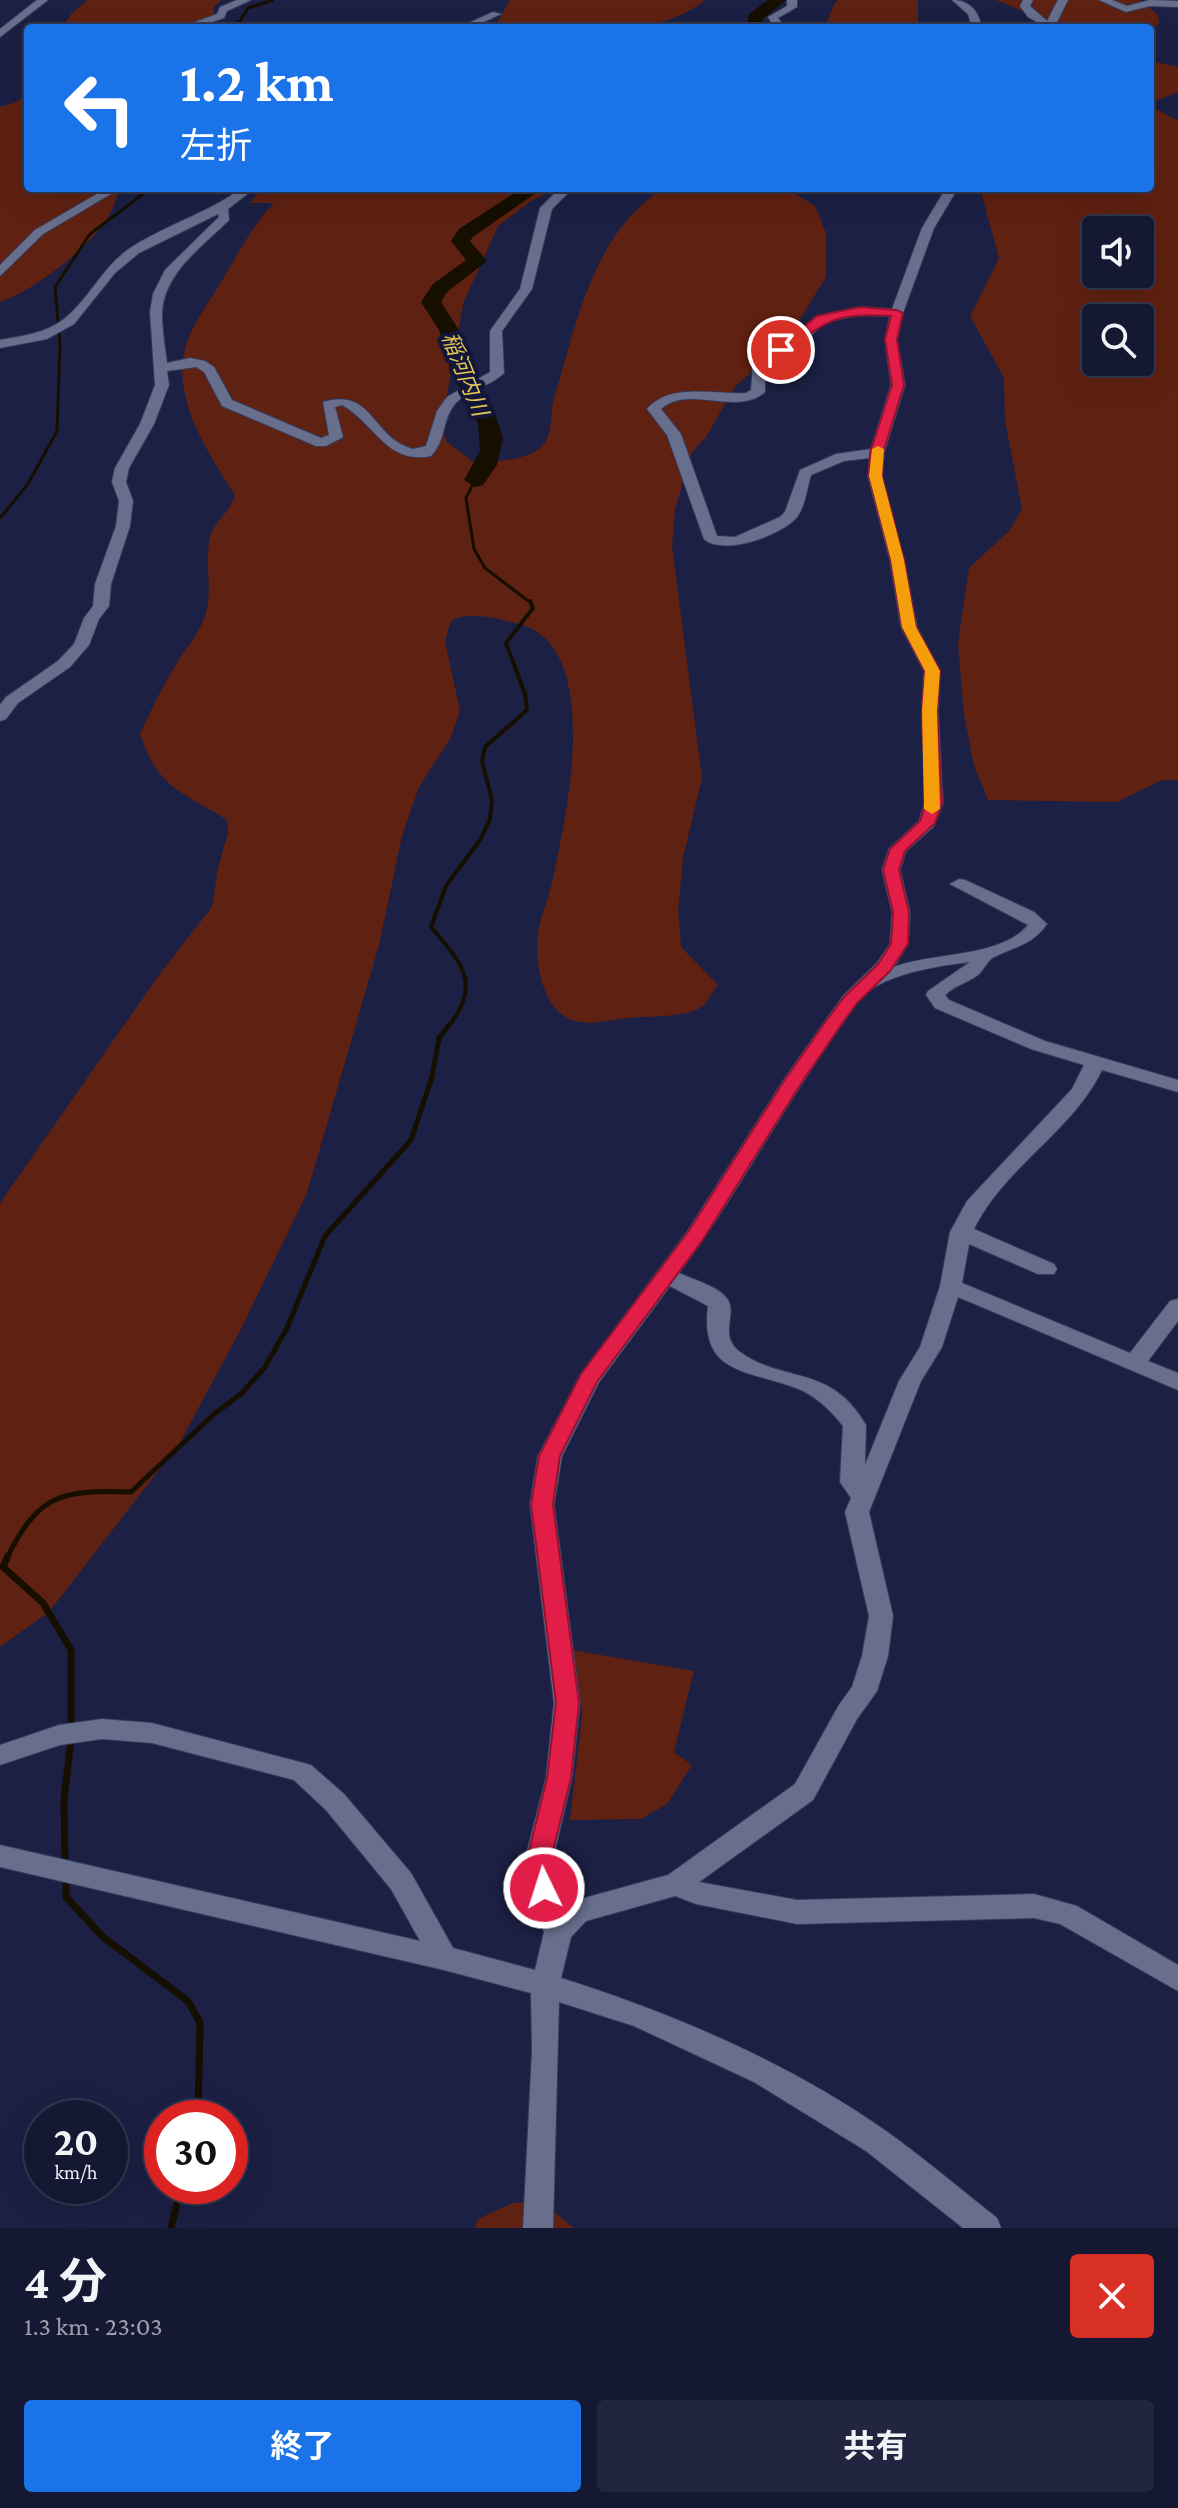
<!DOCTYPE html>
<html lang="ja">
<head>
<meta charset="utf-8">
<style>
  body { margin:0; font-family:"Crimson Pro","Noto Sans JP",serif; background:#21253f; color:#f1f3f6; height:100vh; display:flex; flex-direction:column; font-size:30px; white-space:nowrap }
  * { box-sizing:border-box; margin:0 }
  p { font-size:26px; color:#9da0ac }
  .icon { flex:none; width:44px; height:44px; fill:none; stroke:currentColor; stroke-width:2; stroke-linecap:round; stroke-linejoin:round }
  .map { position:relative; height:2228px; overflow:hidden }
  .details { display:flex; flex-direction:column; background:#141833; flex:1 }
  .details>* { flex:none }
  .banner { position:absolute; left:24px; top:24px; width:1130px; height:168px; border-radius:8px; box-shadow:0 8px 32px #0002,0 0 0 2px #33374e; background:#1a73e8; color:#fff; overflow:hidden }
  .tools { position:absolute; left:1082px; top:216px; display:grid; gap:16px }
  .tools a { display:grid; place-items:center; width:72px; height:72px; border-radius:8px; background:#141833; box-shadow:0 8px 32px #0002,0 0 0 2px #33374e; font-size:40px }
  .speed { position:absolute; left:24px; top:2100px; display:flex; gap:16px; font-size:40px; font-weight:700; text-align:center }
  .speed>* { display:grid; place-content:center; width:104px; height:104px; border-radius:50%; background:#141833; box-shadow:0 8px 32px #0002,0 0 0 2px #33374e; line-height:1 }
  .speed small { font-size:20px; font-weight:400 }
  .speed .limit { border:12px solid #d22; background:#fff; color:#111 }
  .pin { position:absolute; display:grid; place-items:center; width:68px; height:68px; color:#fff; margin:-34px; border:4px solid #fff; border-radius:50%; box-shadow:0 2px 8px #0007 }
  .me { position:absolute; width:88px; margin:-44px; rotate:356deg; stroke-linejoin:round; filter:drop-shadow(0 0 6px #0008) }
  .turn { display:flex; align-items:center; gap:28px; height:168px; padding:0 24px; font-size:36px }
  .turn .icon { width:104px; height:104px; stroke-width:2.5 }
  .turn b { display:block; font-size:56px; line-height:68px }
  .round { display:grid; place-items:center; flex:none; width:84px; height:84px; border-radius:8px; background:#21253f }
  .overview { display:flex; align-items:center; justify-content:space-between; height:136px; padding:0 24px }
  h1 { font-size:48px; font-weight:700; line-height:60px }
  .cta { display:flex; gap:16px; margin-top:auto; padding:16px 24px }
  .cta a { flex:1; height:92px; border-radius:8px; background:#1a73e8; color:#fff; font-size:32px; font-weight:700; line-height:92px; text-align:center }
  .cta a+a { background:#21253f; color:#f1f3f6 }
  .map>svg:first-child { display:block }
</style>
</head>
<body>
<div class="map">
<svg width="1178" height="2228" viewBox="0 0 1178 2228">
  <rect width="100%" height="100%" fill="#1b2044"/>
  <path fill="#5f2111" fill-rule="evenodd" d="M88 0H222L213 7 217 28H62L71 14Z
    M510 0H705C655 42 557 28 494 28Z
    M839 0H918V28H825L834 4Z
    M996 0H1140L1156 13 1160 22 1150 31V28H1048L1045 20Z
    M1150 61 1178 67V92L1153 102 1151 106 1178 121V780H1162L1117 802 988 800 974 765 964 715 958 643 969 568 1010 530 1022 509 1005 421 1004 378 970 316 999 258 980 188H1150ZM1140 230V274H1096V230ZM1096 318H1140V362H1096Z
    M28 94V188H120C116 197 114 209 108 217 88 249 35 290 0 302V107L17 102Z
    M263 188H556L530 202 498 226 463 304 442 424 446 441 473 462C493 462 529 461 543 445 554 432 549 414 554 399 576 325 594 229 665 188H786L815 206 826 233V277L800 319 772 353 735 387 706 437 692 452 675 509 672 546 702 778 683 858 678 911 681 947 718 985C713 991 709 999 704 1005 691 1018 646 1016 627 1018 610 1020 589 1026 572 1020 546 1011 537 973 537 948 536 927 547 903 552 883 565 820 607 644 516 623 497 619 468 610 451 621L445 641 460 711 450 739 419 787 402 836 379 945 307 1193 241 1329 179 1444 49 1612 0 1647V1203L159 975 212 907 218 868 228 833 227 820C182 791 158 789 140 734 152 708 164 683 180 658 188 646 198 634 203 621 214 596 205 568 209 542 212 521 230 514 235 495 209 454 172 400 185 349 191 325 208 304 220 284 237 256 251 227 274 203H250Z
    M572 1650 694 1671 674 1752 692 1765 667 1804 641 1819 570 1820 582 1714Z
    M542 2202 574 2228H475L478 2219 513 2203Z"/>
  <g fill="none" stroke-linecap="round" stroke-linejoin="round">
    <path stroke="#160f00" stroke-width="3" d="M226 28 240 21 248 8 273 0
      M475 480 466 498 474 549 485 568 531 603
      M0 518 28 484 57 431 60 344 55 287 90 234 151 188"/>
    <path stroke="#160f00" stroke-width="4" d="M449 1026C483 982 460 962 431 927L446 886 480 840 490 819 492 800 482 761 485 747 527 710 525 694 506 643 533 608 530 601"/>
    <path stroke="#160f00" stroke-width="5" d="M7 1558C39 1492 64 1490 131 1492L213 1415 242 1393 265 1367 287 1328 325 1236 411 1140 432 1077 439 1038 450 1024"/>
    <path stroke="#160f00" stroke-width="7" d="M8 1556 3 1567 43 1603 71 1650V1730
      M65 1865 64 1799 71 1740
      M66 1879V1897L103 1937 188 2001 200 2023 198 2118
      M171 2228 181 2186"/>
    <path fill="#160f00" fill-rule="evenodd" d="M768 0H786L763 19 762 28H746L749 14Z
      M522 188H543L473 237 470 241 487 261 447 292 441 302 459 330 470 368 494 410 503 438 497 465 483 485 475 487 464 480 480 451 478 424 450 368 439 330 421 302 433 284 466 260 451 241 459 229Z"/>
    <defs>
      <path id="minor" d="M37 0H48L0 37V29Z
        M237 0H251L227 11 224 18 194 28H179L217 14 220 7Z
        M787 0H797V7L778 18 785 28H775L768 17 787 6Z
        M952 0C968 0 977 9 981 24L978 28H968L971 24 968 14Z
        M1023 0H1033L1030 6 1047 21 1058 0H1068L1057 22 1047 28 1028 17 1020 6Z
        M1099 0H1112L1127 6 1150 0 1178 1V7L1150 6 1126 12Z
        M493 12 501 14 471 28H458Z
        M107 188H121L43 234 0 276V265L35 230Z
        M242 188H255L228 209 229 220C203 246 163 273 162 314 162 330 165 347 167 363L190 358 205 361 214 367 232 400 321 438 329 435 323 402C374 387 371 438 413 449L426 446 437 411 447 397 490 372V331L520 289 540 208 560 188H573L552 209 532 289 502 331 504 373C490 387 468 389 455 404 442 419 446 441 431 456 386 465 375 423 342 405L335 407 343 437 326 446H316L222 406 204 372 196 367 167 371 169 385 154 424 129 468 126 482 133 501 130 526 111 584 109 606 99 619 89 645 70 667 18 703 6 719 0 721V705L6 697 58 661 74 644 84 618 93 606 95 584 116 526 119 501 112 482 115 468 140 424 155 385 150 312 153 294 165 270 219 217 218 214 139 253 115 273 74 324 47 339 0 348V340C23 336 46 333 64 319 90 299 102 266 132 247 168 224 208 213 242 188Z
        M946 188H958L934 228 903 313 897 339 905 385 884 453 882 476 904 560 917 627 940 671 938 711 943 803 933 827 906 851 900 870 910 912 908 944 894 967C933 952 1001 958 1028 925L950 884 959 879 965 880 1034 912 1047 924C1032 945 1017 946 994 957 987 960 984 970 978 975 967 983 954 986 945 995L949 1000 1045 1041 1178 1080V1092L1102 1070C1072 1132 1004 1167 974 1229L1054 1264 1057 1269 1054 1274H1038L969 1244 962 1283 1130 1353 1170 1301 1178 1299V1321L1148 1361 1178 1373V1390L958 1297 942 1347 921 1381 869 1512 893 1616 888 1656 877 1691 857 1719 813 1800 699 1882 797 1900 1034 1894 1077 1906 1178 1965V1991L1060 1924 1034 1918 797 1924 696 1904 675 1896 586 1921 571 1937 561 1978C675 2014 787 2062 886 2131 924 2158 960 2189 997 2218L1001 2228H963L866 2151 754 2082 634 2026 559 2002 553 2228H523L532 2051 531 1993 444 1970 0 1867V1845L420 1941 391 1889 326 1810 294 1780 152 1743 102 1739 60 1745 0 1765V1745L59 1725 102 1719 152 1723 311 1765 344 1794 411 1873 453 1948 535 1970 544 1932 523 1867 546 1778 554 1703 530 1504 538 1456 581 1374 687 1232 783 1081 825 1021 844 995 877 963 890 944 892 912 882 870 889 849 919 821 925 803 922 711 924 671 901 627 890 560 868 476 870 458 844 461 811 475C807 488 805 507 797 517 781 536 723 556 704 539L667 435 647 409C670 382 715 395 746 393L751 390 753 364 792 338 817 316 860 307 892 309 922 228ZM860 315 890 316 885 339 891 385 871 449 836 454 800 470 785 512 780 517 735 537 717 536 681 434 661 409C689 384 737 417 765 392V368L802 344 825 322ZM970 962 928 991 926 995 935 1008 1031 1049 1084 1065 1072 1089 967 1201 950 1232 940 1286 920 1347 899 1381 865 1465 866 1425C830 1363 784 1384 740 1352 718 1335 737 1316 728 1300 719 1286 694 1280 679 1273 734 1199 777 1118 829 1043 842 1025 856 997 876 986 905 971 938 966 970 962ZM670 1286 708 1306C699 1378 752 1369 801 1390 818 1398 832 1412 843 1426L840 1482 851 1498 845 1512 869 1616 862 1656 852 1687 839 1705 795 1784 668 1875 577 1900 564 1907 551 1867 572 1778 580 1703 554 1504 562 1456 599 1382Z"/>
    </defs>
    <use href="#minor" stroke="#363b5d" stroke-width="2"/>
    <use href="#minor" fill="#686f8d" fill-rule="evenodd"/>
  </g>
  <path fill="#e11d48" stroke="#92132f" stroke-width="2" d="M860 307 897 310 903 313 897 339 904 385 883 453 882 476 904 560 916 627 940 671 937 711 942 803 935 823 905 851 899 870 909 912 908 944 890 971 857 1003 839 1028 802 1082 702 1241 597 1382 560 1456 553 1504 579 1703 571 1778 549 1867 556 1888 553 1896 544 1899 535 1896 525 1867 547 1778 556 1703 531 1504 539 1456 581 1374 688 1232 784 1081 826 1021 845 996 878 964 891 944 893 912 883 870 890 849 920 821 926 803 922 711 925 671 902 627 891 560 869 476 870 453 892 385 885 339 891 316C835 313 828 319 785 353L775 350 817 316Z"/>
  <path fill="#f59e0b" d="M878 446 884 449 882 476 904 560 916 627 940 671 937 711 940 809 932 814 924 809 922 711 925 671 902 627 891 560 869 476 872 449Z"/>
  <g text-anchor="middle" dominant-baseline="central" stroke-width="8" stroke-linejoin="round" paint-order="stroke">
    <g font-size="22" font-style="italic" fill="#e2c653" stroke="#13163a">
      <text transform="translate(465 374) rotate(68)">稲河内川</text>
    </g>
  </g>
</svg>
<div class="tools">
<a><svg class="icon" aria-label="sound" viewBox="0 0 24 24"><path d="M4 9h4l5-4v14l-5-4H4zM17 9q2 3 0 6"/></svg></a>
<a><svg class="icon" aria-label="search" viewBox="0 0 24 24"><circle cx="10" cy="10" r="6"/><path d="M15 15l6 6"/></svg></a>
</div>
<div class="speed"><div>20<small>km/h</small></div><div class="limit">30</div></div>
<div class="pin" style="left:781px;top:350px;background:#d93025"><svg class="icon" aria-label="arrive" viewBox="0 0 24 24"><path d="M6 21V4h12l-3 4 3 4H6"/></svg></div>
<svg class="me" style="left:544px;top:1888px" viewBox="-20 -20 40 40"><circle r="17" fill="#e11d48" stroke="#fff" stroke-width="3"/><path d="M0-11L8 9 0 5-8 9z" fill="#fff"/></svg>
<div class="banner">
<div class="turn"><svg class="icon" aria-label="left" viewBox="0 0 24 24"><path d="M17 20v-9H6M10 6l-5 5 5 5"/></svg><div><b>1.2 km</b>左折</div></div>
</div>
</div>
<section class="details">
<div class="overview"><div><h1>4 分</h1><p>1.3 km · 23:03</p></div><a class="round" style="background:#d93025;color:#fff"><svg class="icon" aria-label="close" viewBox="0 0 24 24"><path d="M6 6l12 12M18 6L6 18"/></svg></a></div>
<div class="cta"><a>終了</a><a>共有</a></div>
</section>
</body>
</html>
